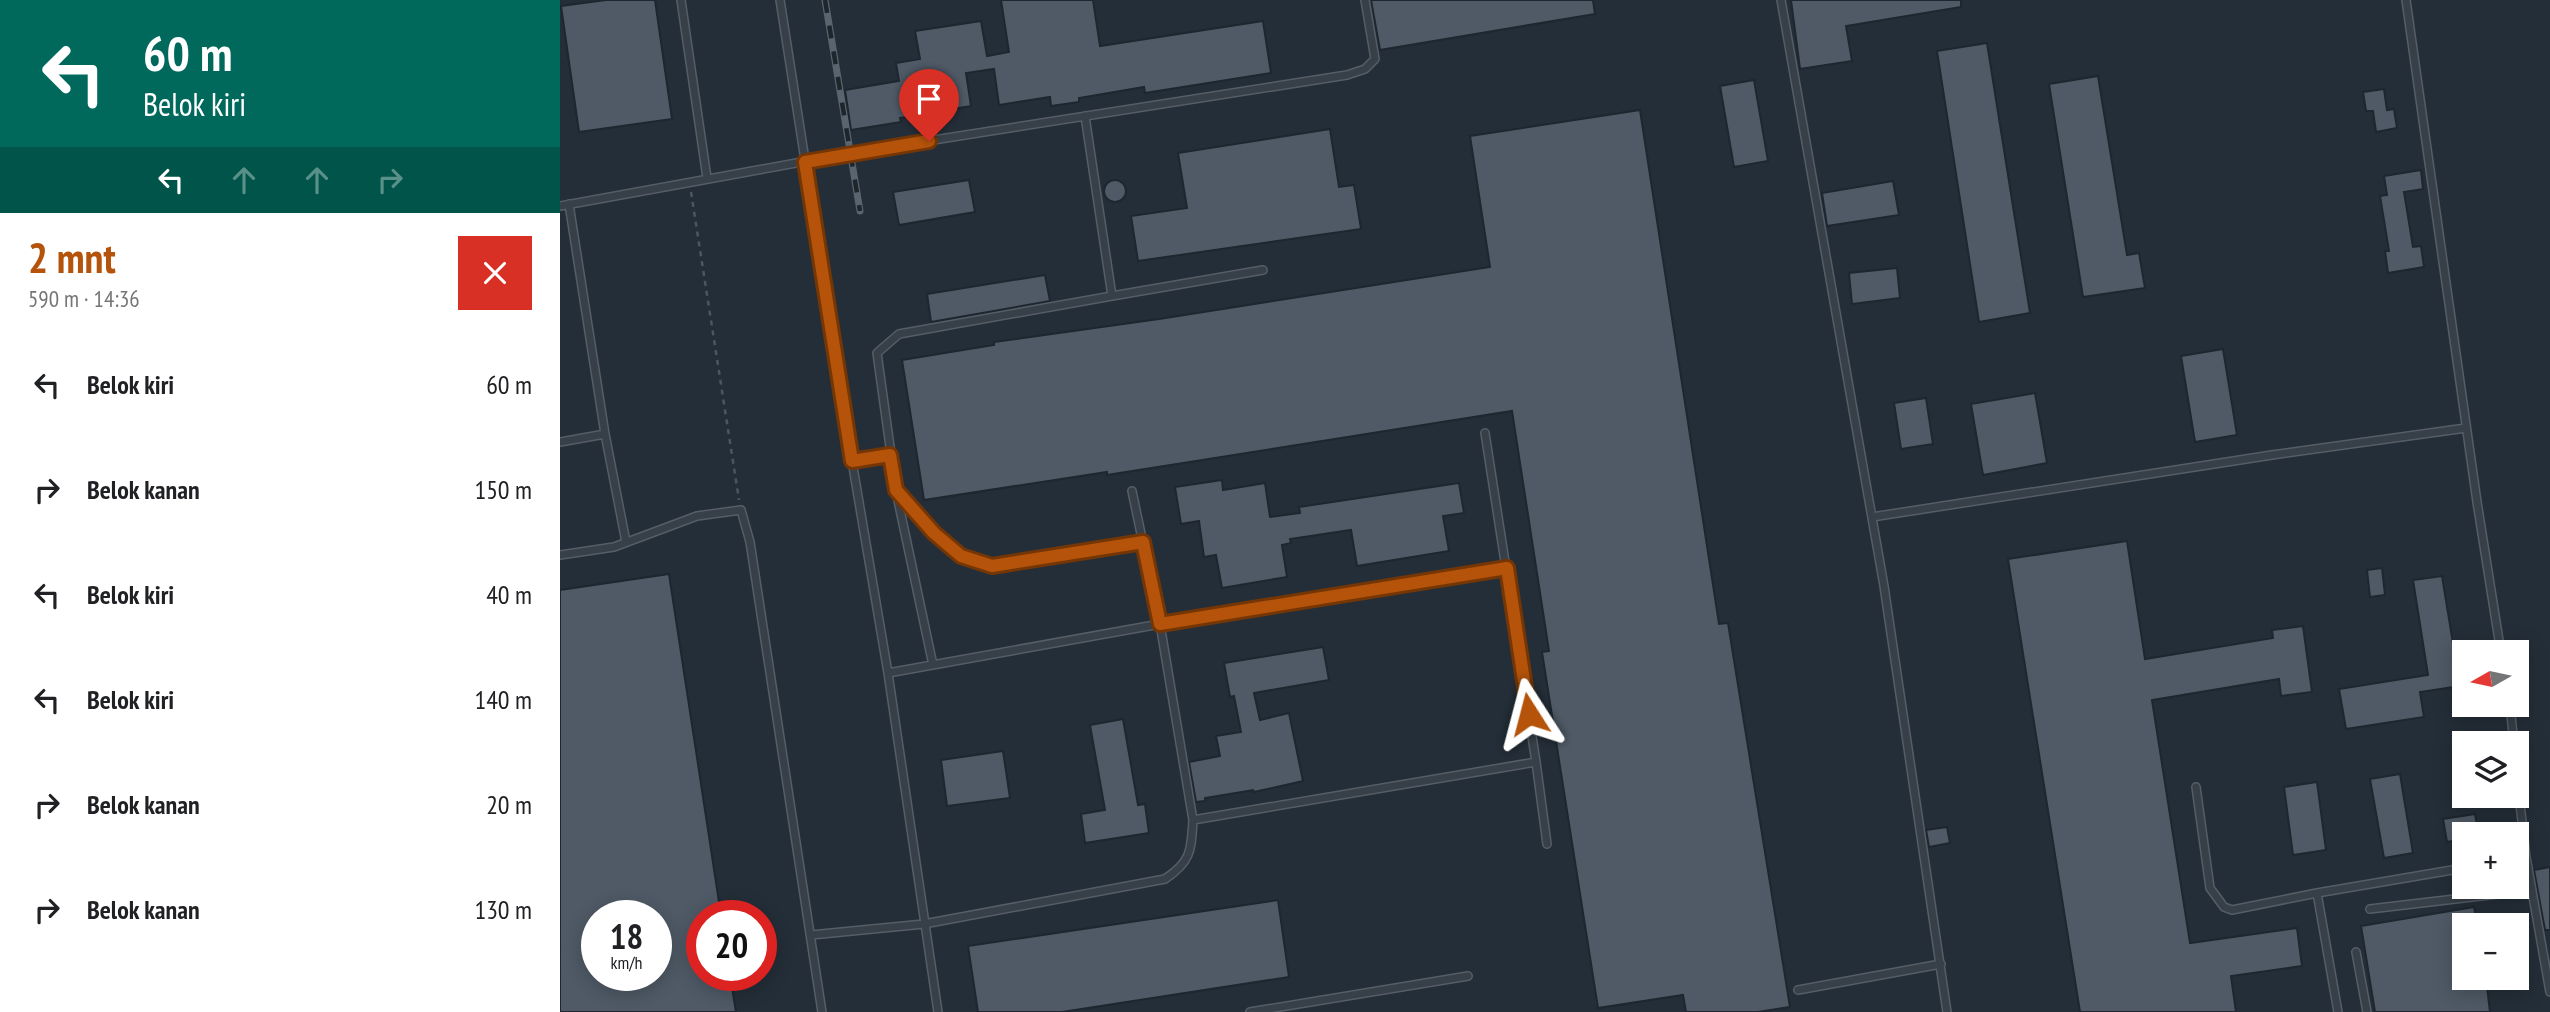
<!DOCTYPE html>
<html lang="id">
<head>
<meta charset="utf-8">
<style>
  body { margin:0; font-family:"PT Sans Narrow",sans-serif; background:#f6f6f6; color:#202124; height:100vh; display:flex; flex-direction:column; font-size:26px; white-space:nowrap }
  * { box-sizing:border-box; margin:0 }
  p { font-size:23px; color:#757577 }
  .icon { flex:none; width:38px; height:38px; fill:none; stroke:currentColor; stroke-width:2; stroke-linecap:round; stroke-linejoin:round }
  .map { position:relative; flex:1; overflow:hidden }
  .side { display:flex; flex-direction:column; background:#fff; width:560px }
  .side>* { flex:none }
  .guide { background:#00695c; color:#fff; overflow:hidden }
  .needle { width:46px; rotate:261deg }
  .tools { position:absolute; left:1892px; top:640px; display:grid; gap:14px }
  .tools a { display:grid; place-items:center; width:77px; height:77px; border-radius:0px; background:#fff; box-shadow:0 4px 18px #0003; font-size:35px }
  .speed { position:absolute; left:21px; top:900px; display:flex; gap:14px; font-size:35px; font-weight:700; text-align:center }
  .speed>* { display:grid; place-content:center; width:91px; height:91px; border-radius:50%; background:#fff; box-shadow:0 4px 18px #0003; line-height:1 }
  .speed small { font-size:18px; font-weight:400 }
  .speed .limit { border:10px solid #d22; background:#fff; color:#111 }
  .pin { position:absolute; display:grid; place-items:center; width:60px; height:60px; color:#fff; margin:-72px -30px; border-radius:50% 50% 50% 0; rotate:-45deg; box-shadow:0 0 7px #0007 }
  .pin .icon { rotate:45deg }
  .me { position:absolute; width:77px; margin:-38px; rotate:351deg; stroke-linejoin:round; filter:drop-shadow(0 0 5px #0008) }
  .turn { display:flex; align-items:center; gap:24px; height:147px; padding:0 28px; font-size:32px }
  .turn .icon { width:91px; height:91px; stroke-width:2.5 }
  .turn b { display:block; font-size:49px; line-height:60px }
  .lanes { display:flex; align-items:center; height:66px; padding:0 28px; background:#0003; justify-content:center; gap:35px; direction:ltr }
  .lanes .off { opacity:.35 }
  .round { display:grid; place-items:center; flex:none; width:74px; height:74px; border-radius:0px; background:#f6f6f6 }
  .overview { display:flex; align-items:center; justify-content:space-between; height:119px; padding:0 28px }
  h1 { font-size:42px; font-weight:700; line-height:52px; color:#b45309 }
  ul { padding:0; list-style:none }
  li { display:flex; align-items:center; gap:21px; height:105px; padding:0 28px }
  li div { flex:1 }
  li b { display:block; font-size:26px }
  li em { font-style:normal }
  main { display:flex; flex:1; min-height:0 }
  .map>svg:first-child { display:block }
</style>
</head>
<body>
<main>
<section class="side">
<div class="guide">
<div class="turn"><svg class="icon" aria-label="left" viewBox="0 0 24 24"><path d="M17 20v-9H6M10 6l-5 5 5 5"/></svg><div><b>60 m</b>Belok kiri</div></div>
<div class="lanes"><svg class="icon" aria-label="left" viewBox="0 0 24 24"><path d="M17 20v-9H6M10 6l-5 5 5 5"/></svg><svg class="icon off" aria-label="ahead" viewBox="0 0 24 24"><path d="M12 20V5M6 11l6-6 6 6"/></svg><svg class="icon off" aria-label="ahead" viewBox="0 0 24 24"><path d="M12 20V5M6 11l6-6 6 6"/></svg><svg class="icon off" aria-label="right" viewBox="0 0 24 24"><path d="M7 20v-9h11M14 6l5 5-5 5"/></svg></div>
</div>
<div class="overview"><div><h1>2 mnt</h1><p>590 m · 14:36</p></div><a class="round" style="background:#d93025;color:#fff"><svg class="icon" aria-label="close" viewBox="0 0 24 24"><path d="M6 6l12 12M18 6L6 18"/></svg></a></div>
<ul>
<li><svg class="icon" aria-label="left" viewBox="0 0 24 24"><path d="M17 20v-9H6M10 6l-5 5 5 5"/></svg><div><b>Belok kiri</b></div><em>60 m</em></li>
<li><svg class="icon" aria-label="right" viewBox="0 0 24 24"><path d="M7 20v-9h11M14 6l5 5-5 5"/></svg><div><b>Belok kanan</b></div><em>150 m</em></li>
<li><svg class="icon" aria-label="left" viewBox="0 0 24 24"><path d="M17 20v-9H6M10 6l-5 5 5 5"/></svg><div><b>Belok kiri</b></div><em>40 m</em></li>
<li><svg class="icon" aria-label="left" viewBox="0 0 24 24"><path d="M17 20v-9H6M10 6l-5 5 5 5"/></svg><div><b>Belok kiri</b></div><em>140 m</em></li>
<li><svg class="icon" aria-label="right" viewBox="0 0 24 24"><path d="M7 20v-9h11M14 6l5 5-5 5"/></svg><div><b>Belok kanan</b></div><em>20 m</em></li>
<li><svg class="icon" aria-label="right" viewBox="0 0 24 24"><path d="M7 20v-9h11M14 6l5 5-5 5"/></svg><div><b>Belok kanan</b></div><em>130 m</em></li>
</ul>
</section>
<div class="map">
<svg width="1990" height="1012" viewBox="0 0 1990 1012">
  <rect width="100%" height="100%" fill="#242e38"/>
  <path fill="#4f5a66" stroke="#1e272f" stroke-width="2" fill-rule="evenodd" d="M46 0H95L112 119 19 132 1 6Z
    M441 0H533L540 46 703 21 711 73 585 93 584 87 519 98V102L491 106 490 97 439 105 434 69 406 73 411 106 340 118 341 122 291 130 285 90 339 81 336 63 360 59 355 31 421 21 427 56 449 52Z
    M811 0H1033L1035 14 820 50Z
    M1231 0H1401V7L1286 26 1292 61 1240 69Z
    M1427 43 1470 313 1419 322 1377 51Z
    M1538 76 1567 255 1579 253 1585 288 1523 297 1489 84Z
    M1194 80 1208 161 1174 167 1160 86Z
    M1824 89 1827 110 1834 109 1837 128 1816 132 1813 111H1806L1803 92Z
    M1080 110 1159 624 1168 623 1230 1007 1198 1012H1126L1123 995 1038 1008 982 652 989 651 952 411 547 475V472L364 500 342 360 434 345V342L599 319 930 267 910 136Z
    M770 129 779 187 794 185 801 229 578 261 571 216 627 208 618 153Z
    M1861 170 1863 189 1844 192 1853 247 1861 246 1864 267 1828 273 1825 251H1829L1820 196 1827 195 1824 176Z
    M409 180 415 212 339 225 333 192Z
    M544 191a11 11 0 1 1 22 0a11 11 0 1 1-22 0Z
    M1333 181 1339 215 1267 226 1262 193Z
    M1337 268 1340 298 1292 304 1289 273Z
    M485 275 490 301 371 322 367 294Z
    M1663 349 1677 435 1635 442 1621 356Z
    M1475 393 1487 463 1423 475 1411 404Z
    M1366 398 1373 444 1341 449 1334 403Z
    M662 480 663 490 705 483 710 517 740 513 739 507 899 483 904 513 883 516 889 551 797 566 791 530 730 539 731 543 722 545 727 577 662 588 656 555 644 557 639 521 621 524 615 487Z
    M1567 541 1585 659 1713 638 1712 630 1743 626 1752 692 1721 696 1719 679 1592 700 1630 943 1737 928 1742 966 1671 976 1676 1012H1520L1448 559Z
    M1822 568 1825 595 1810 597 1807 570Z
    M109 574 161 915H142V975H170L176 1012H0V590ZM37 915H96V975H37Z
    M1882 576 1900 686 1860 692 1864 717 1786 729 1779 689 1868 675 1853 580Z
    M763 647 769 680 694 693 700 720 729 713 743 781 694 792 693 790 645 798V801L636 802 629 762 660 756 656 736 681 732 674 696 670 697 664 663Z
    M563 719 578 805 585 804 589 833 525 843 521 814 545 810 530 725Z
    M443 751 450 798 387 806 381 760Z
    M1840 774 1853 853 1824 858 1810 779Z
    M1757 782 1766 850 1733 855 1724 787Z
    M1915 814 1919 835H1904V839L1887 842 1883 819Z
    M1387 827 1390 843 1369 847 1366 830Z
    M1990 867V930H1985L1974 870Z
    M718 900 729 977 502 1012H418L408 946Z
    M1914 907 1918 926H1904V978H1926L1930 1012H1815L1801 926Z"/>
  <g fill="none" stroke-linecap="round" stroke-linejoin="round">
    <defs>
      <path id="service" d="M121 0 147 178
        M220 0 292 461 328 673
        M1221 0 1324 586 1387 1012
        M1846 0 1917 502 1941 653
        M525 116 552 296 339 334 317 353 336 490 374 533 401 557 432 566 583 543
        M9 204 45 434
        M0 206 291 153 787 75 805 69 815 59 805 0
        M552 296 703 270
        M925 433 976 762 987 844
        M0 442 45 434 66 542
        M292 461 330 455
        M336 491 373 665
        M1312 517 1712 455 1906 428
        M0 555 54 547 137 516 181 510 190 542 262 1012
        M1950 705 1954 744
        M1956 768 1966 857 1990 992
        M1636 787 1650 888 1664 907 1672 910 1757 893 1904 868
        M633 820 976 762
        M1757 893 1778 1012
        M1810 909 1972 890
        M251 935 364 924 605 879C632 861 631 850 633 820L600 624 572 491
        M1796 952 1807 1012
        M1238 990 1381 964
        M378 1012 328 673 600 624 947 568
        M690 1012 908 976"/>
    </defs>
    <use href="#service" stroke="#555d66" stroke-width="10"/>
    <path stroke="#47595a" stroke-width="2.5" stroke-dasharray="5 5" stroke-linecap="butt" d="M131 192 179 500"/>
    <use href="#service" stroke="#373f48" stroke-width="7"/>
    <defs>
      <path id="rail" d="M265 0 300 211"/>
    </defs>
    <use href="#rail" stroke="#5a646f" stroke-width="7"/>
    <use href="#rail" stroke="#1d252d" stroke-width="4.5" stroke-dasharray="13" stroke-linecap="butt"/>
  </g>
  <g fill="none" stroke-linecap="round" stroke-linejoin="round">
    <defs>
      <path id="route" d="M369 141 245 162 292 461 330 455 336 490 374 533 401 556 432 566 583 542 600 624 947 568 969 714"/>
    </defs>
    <use href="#route" stroke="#753606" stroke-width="18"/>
    <use href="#route" stroke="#b45309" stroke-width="12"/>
  </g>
</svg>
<div class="tools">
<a><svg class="needle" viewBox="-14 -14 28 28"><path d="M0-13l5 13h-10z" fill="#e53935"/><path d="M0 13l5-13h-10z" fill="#757577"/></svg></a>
<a><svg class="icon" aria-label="layers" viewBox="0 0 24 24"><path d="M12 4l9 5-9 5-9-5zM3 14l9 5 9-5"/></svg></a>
<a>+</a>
<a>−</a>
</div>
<div class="speed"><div>18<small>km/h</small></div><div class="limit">20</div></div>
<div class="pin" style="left:369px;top:141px;background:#d93025"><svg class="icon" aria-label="arrive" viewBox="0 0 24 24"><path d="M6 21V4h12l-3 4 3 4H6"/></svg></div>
<svg class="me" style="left:969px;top:714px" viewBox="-20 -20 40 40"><path d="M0-17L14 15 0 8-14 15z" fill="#b45309" stroke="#fff" stroke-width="4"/></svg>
</div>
</main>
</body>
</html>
